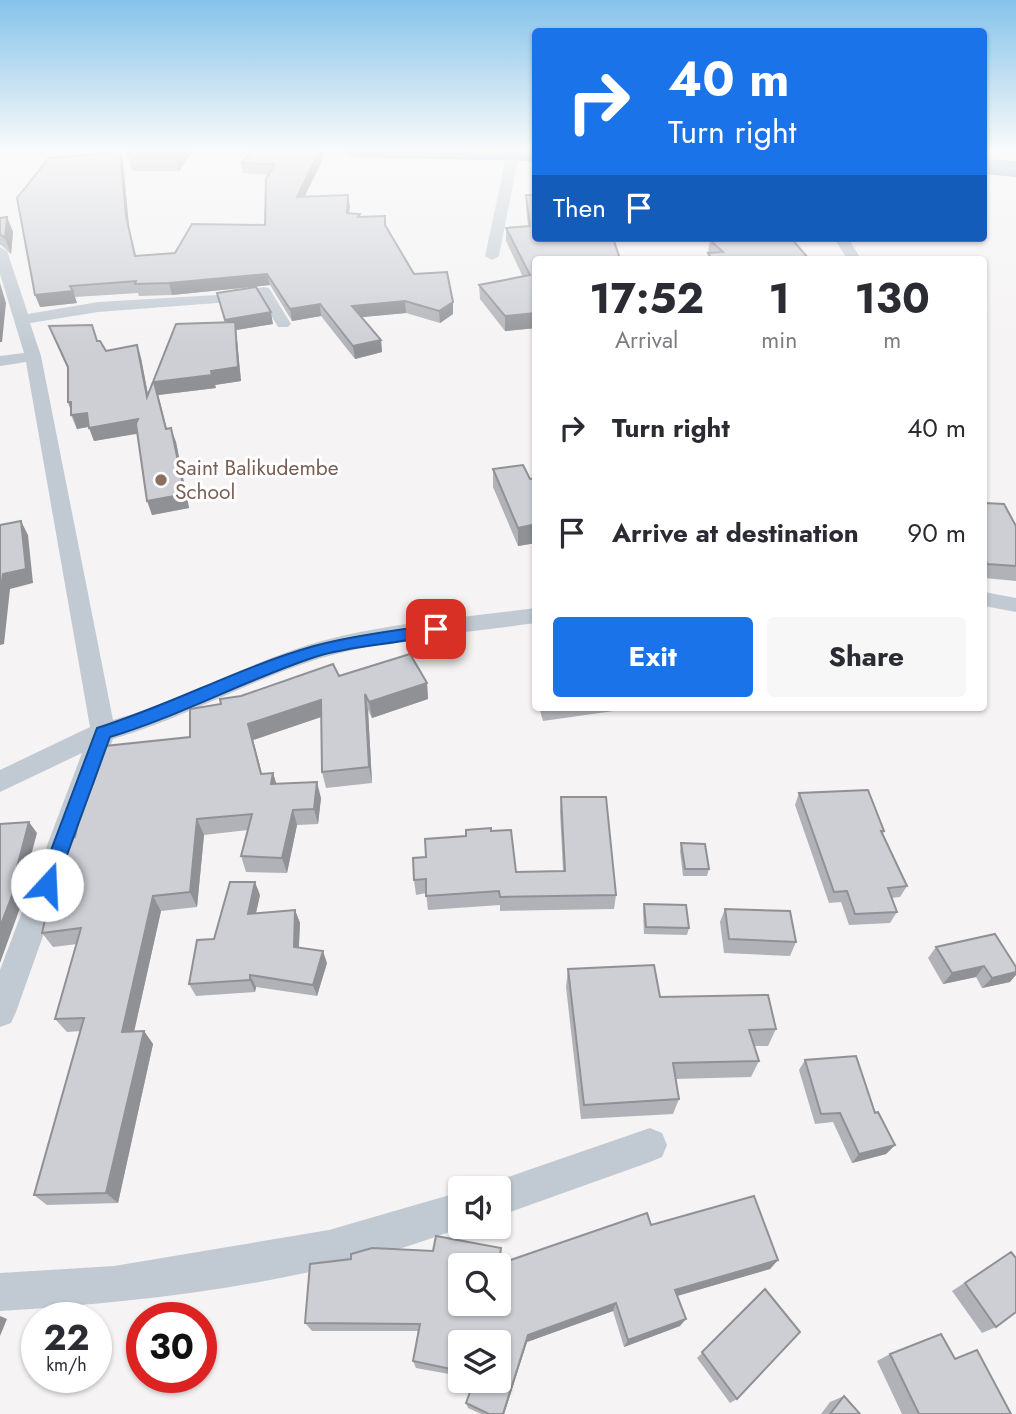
<!DOCTYPE html>
<html lang="en">
<head>
<meta charset="utf-8">
<style>
  body { margin:0; font-family:Jost,sans-serif; background:#f7f7f7; color:#2b2b33; height:100vh; display:flex; flex-direction:column; font-size:26px; white-space:nowrap }
  * { box-sizing:border-box; margin:0 }
  p { font-size:23px; color:#7c7c81 }
  .icon { flex:none; width:38px; height:38px; fill:none; stroke:currentColor; stroke-width:2; stroke-linecap:round; stroke-linejoin:round }
  .map { position:relative; flex:1; overflow:hidden }
  .side { position:absolute; left:532px; top:256px; width:455px; height:455px; display:flex; flex-direction:column; background:#fff; border-radius:7px; box-shadow:0 2px 5px #0004 }
  .side>* { flex:none }
  .top-card { position:absolute; left:532px; top:28px; width:455px; height:214px; border-radius:7px; box-shadow:0 2px 5px #0004; background:#1a73e8; color:#fff; overflow:hidden }
  .controls { position:absolute; left:448px; top:1176px; display:grid; gap:14px }
  .controls a { display:grid; place-items:center; width:63px; height:63px; border-radius:7px; background:#fff; box-shadow:0 2px 5px #0004; font-size:35px }
  .speed { position:absolute; left:21px; top:1302px; display:flex; gap:14px; font-size:35px; font-weight:700; text-align:center }
  .speed>* { display:grid; place-content:center; width:91px; height:91px; border-radius:50%; background:#fff; box-shadow:0 2px 5px #0004; line-height:1 }
  .speed small { font-size:18px; font-weight:400 }
  .speed .limit { border:10px solid #d22; background:#fff; color:#111 }
  .pin { position:absolute; display:grid; place-items:center; width:60px; height:60px; color:#fff; margin:-30px; border-radius:14px; box-shadow:0 4px 10px #0006 }
  .me { position:absolute; width:77px; margin:-38px; rotate:20deg; stroke-linejoin:round; filter:drop-shadow(0 0 5px #0008) }
  .turn { display:flex; align-items:center; gap:24px; height:147px; padding:0 21px; font-size:32px }
  .turn .icon { width:91px; height:91px; stroke-width:2.5 }
  .turn b { display:block; font-size:49px; line-height:60px }
  .then { display:flex; align-items:center; height:66px; padding:0 21px; background:#0003; gap:14px; font-size:26px }
  .eta { display:flex; justify-content:space-evenly; align-items:center; height:119px; text-align:center }
  .eta b { font-size:42px; font-weight:700; line-height:49px }
  .cta { display:flex; gap:14px; margin-top:auto; padding:14px 21px }
  .cta a { flex:1; height:80px; border-radius:7px; background:#1a73e8; color:#fff; font-size:28px; font-weight:700; line-height:80px; text-align:center }
  .cta a+a { background:#f7f7f7; color:#2b2b33 }
  ul { padding:0; list-style:none }
  li { display:flex; align-items:center; gap:21px; height:105px; padding:0 21px }
  li div { flex:1 }
  li b { display:block; font-size:26px }
  li em { font-style:normal }
  .map>svg:first-child { display:block }
</style>
</head>
<body>
<div class="map">
<svg width="1016" height="1414" viewBox="0 0 1016 1414">
  <rect width="100%" height="100%" fill="#f5f3f3"/>
  <g fill="none" stroke-linecap="round" stroke-linejoin="round">
    <defs>
      <path id="highway" d="M344 150H536V159L353 155Z
        M984 161 1016 163V175L984 172Z"/>
    </defs>
    <use href="#highway" stroke="#7690ad" stroke-width="4"/>
    <path fill="#c1cad2" fill-rule="evenodd" d="M512 150 519 153 499 256 492 260 485 256 507 153Z
      M834 238H848L861 259H847Z
      M0 247 7 251 28 314 98 302 217 295 264 287 269 288 291 324 288 327H278L260 296 217 303 98 312 30 323 41 356 113 720C180 701 242 666 308 645 381 623 461 618 536 608V623C464 633 388 638 318 659 248 681 184 718 113 739L16 1012 11 1023 0 1027V970L82 753 0 792V770L90 727 26 362 0 366V356L24 353 0 274Z
      M984 592 1016 598V612L984 606Z
      M650 1128 662 1133 667 1145 662 1157 650 1162 499 1216V1188H485L499 1180Z
      M460 1192V1227H463C319 1282 153 1302 0 1311V1273L114 1266 329 1230Z"/>
    <use href="#highway" fill="#8ba5c1" fill-rule="evenodd"/>
  </g>
  <path fill="#b0b2b7" d="M127 150H193L179 171H132L128 155Z
    M253 150H323L321 163 304 197 348 195 349 213 360 214V217L385 225 414 274 453 314 440 323 406 313 361 317 381 340 382 352 355 359 321 316 292 321 270 285 172 295 139 296 138 293 75 297 77 303 40 307 120 152 123 162 129 227 136 256 175 253 265 225 269 175 243 173 241 163Z
    M526 195 536 238 626 239H613L536 259V328L505 331 480 299 479 285 523 277 506 241V228L528 226 526 208Z
    M7 217 13 232 11 254 1 245H0V218Z
    M708 238H791L809 259H707L708 253H710L708 251 710 241Z
    M217 293 273 324 236 330 241 381 215 385 216 388 158 395 167 429 176 442 189 508 152 515 137 433 94 441 89 427 77 429 71 415 68 370 49 326 97 341 106 351 137 345 141 358 148 394 225 322Z
    M493 469 530 479 536 478V543L518 546 493 487Z
    M984 503 1016 526V581L984 578Z
    M339 676 427 683 428 699 372 718 368 710 372 783 326 788 322 772 321 717 253 740 262 774 273 773 276 784 321 798 318 824 297 825 287 873 246 872 241 856 248 830 204 835 197 907 161 911 134 1032 144 1031 153 1044 118 1203 47 1205 34 1195 81 1031 67 1032 55 1019 77 944 53 947 42 933 93 784 190 737 221 704 241 696Z
    M539 707H642L543 721Z
    M799 793 884 831 883 834 907 886 900 897 891 898 897 912 890 923 849 925 841 902 829 903 795 805Z
    M561 797 616 895 614 909 500 911V905L428 910 426 893 416 895 414 880 426 857 466 836 491 831 516 872 563 871 560 812Z
    M681 843 709 869 707 876H683L680 851Z
    M260 895 256 913 295 910 300 923 299 948 327 963 317 996 256 987 255 992 196 996 189 984 214 939Z
    M644 904 689 928 687 935 644 934 643 911Z
    M725 909 796 942 790 956 724 953 720 922Z
    M995 934 1010 982 982 988 976 977 943 984 928 958 936 947Z
    M568 969 660 997 776 1029 768 1046H754L759 1061 751 1077 675 1079 679 1099 673 1114 581 1119 566 987Z
    M805 1060 875 1113 895 1145 886 1154 852 1163 833 1122 815 1124 799 1070Z
    M651 1225 778 1260 770 1269 677 1296 680 1326 624 1347 613 1311 527 1342 504 1414H481L468 1408 466 1403 499 1381 460 1342V1376L416 1368 413 1361 418 1331H312L305 1323 433 1251 501 1257 500 1263Z
    M1011 1252 996 1327 982 1333 952 1291Z
    M765 1289 737 1399 730 1403 697 1358Z
    M890 1354 955 1359 1011 1414H902L877 1361Z
    M844 1396 860 1414H821L830 1402Z"/>
  <path fill="#909195" d="M179 150H193L179 171 175 155Z
    M320 150H323L321 163 299 208 297 197Z
    M120 152 123 162 129 227 138 268 126 216Z
    M348 195 350 206 348 224 347 213Z
    M7 217 13 232 11 254 5 238Z
    M267 274 270 285 172 295 169 283Z
    M0 283 6 303 2 342H0Z
    M73 291 77 303 40 307 35 295Z
    M405 301 406 313 353 318 352 306Z
    M453 302V314L440 323 439 311Z
    M320 304 321 316 292 321 290 309Z
    M271 312 273 324 236 330 241 381 215 385 211 371 228 332 225 320Z
    M536 313V328L505 331V316Z
    M381 340 382 352 355 359 353 346Z
    M137 345 141 358 151 411 147 397Z
    M212 375 216 388 158 395 170 443 154 382Z
    M68 402H71L87 413 92 426 77 429Z
    M138 419 142 433 94 441 89 428Z
    M171 428 176 442 189 508 152 515 147 501Z
    M21 521 28 535 33 583 10 589 4 644 0 645V596L3 574Z
    M536 524V543L518 546V528Z
    M427 683 428 699 372 718 369 702Z
    M365 694 368 710 372 783 369 767Z
    M321 700 324 716 253 740 266 789 248 724Z
    M273 773 278 789 271 784Z
    M317 782 321 798 318 824 314 809Z
    M293 810 297 825 287 873 282 858Z
    M197 819 204 835 197 907 190 892Z
    M29 822 37 833 21 893 24 897 0 963V927Z
    M255 882 260 895 253 926 248 914Z
    M153 896 161 911 131 1045 122 1032Z
    M295 910 300 923 298 959 294 947Z
    M323 951 327 963 317 996 313 985Z
    M984 966 976 977 943 984 952 973Z
    M1016 972V975L1010 982 982 988 992 978Z
    M250 975 256 987 255 992 250 980Z
    M144 1031 153 1044 118 1203 106 1193Z
    M895 1145 886 1154 852 1163 859 1154Z
    M778 1260 770 1269 670 1298 675 1290Z
    M616 1303 613 1311 527 1342 504 1414H503L528 1335Z
    M0 1316 7 1319 0 1336Z
    M686 1319 680 1326 624 1347 628 1340Z"/>
  <path fill="#cdcfd5" stroke="#909195" stroke-width="2" fill-rule="evenodd" d="M127 150H179L175 155H128Z
    M253 150H320L297 197 348 195 347 213 360 214 358 217 385 216V225L414 274 447 272 453 302 439 311 405 301 352 306 381 340 353 346 320 304 290 309 267 274 169 283 135 284 136 281 70 286 73 291 35 295 17 198 49 158 120 152 126 216 135 256 175 253 192 224 265 225 266 179 275 164 241 163Z
    M526 195H536V238H613L620 259H536V313L505 316 479 285 530 275 506 228 530 226Z
    M7 217 5 238 0 234V218Z
    M720 238H791L809 259H712L708 253 723 252 710 240Z
    M256 287 271 312 225 320 217 293Z
    M235 322 238 367 211 371 212 375 154 382 166 429 171 428 185 494 147 501 136 424 138 419 89 428 87 413 71 415V402H68V367L49 326 92 325 97 341H100L106 351 137 345 147 397 176 324Z
    M523 465 530 479 536 478V524L518 528 493 469Z
    M984 503 1004 504 1016 526V566L987 564 984 553V526H985L984 523Z
    M21 521 26 569 3 574 0 596V525Z
    M410 654 427 683 369 702 365 694 369 767 322 772 321 700 248 724 261 774 273 773 271 784 317 782 314 809 293 810 282 858 241 856 252 814 197 819 190 892 153 896 122 1032 144 1031 106 1193 34 1195 84 1018 55 1019 81 928 42 933 61 850 66 838 75 837 86 785 93 784 105 746 190 737V709L221 704 220 699 241 696 333 664 339 676Z
    M868 790 884 831H881L907 886 888 888 897 912 855 914 847 891 834 892 799 793Z
    M561 797H606L616 895 500 897 499 891 426 896V879L414 880 413 858 426 857 425 839 466 836V830L491 828V831L511 830 516 872 565 871Z
    M29 822 12 886 16 885 0 927V824Z
    M681 843 705 844 709 869H685Z
    M230 882H255L248 914 295 910 294 947 323 951 313 985 250 975V980L189 984 197 940 214 939Z
    M644 904 686 905 689 928 646 927Z
    M725 909 790 911 796 942 729 939Z
    M995 934 1016 967V972L992 978 984 966 952 973 936 947Z
    M654 965 660 997 768 995 776 1029 749 1030 759 1061 673 1063 679 1099 584 1105 568 969Z
    M856 1056 875 1113 878 1112 895 1145 859 1154 840 1113 821 1114 805 1060Z
    M754 1196 778 1260 675 1290 686 1319 628 1340 616 1303 528 1335 503 1414H489L466 1403 474 1381H499V1342H460V1371L413 1361 420 1324 305 1323 310 1264 351 1259V1254L372 1248 433 1251 436 1236 501 1248 499 1264 647 1213 651 1225ZM460 1265H499V1304H460Z
    M1011 1252 1016 1258V1312L996 1327 965 1283Z
    M765 1289 800 1332 737 1399 702 1352Z
    M941 1334 955 1359 977 1350 1011 1414H919L890 1354Z
    M844 1396 860 1414H830Z"/>
  <linearGradient id="sky" x2="0" y2="1"><stop stop-color="#85c3ea"/><stop offset="0.43" stop-color="#fafafa"/><stop offset="1" stop-color="#fafafa" stop-opacity="0"/></linearGradient>
  <rect width="1016" height="348" fill="url(#sky)"/>
  <path fill="#1a73e8" stroke="#114b97" stroke-width="2" d="M436 624 441 626V633C400 645 355 644 315 657 245 680 180 716 110 737L56 885 53 890H40L38 885 97 728C171 705 240 667 314 646 353 635 396 631 436 624Z"/>
  <circle fill="#8d6e63" stroke="#fff" stroke-width="2.5" cx="161" cy="480" r="7"/>
  <g text-anchor="middle" dominant-baseline="central" stroke-width="6" stroke-linejoin="round" paint-order="stroke">
    <g font-size="21" fill="#785e54" stroke="#fff" text-anchor="start">
      <text x="175" y="468">Saint Balikudembe<tspan x="175" dy="24">School</tspan></text>
    </g>
  </g>
</svg>
<div class="controls">
<a><svg class="icon" aria-label="sound" viewBox="0 0 24 24"><path d="M4 9h4l5-4v14l-5-4H4zM17 9q2 3 0 6"/></svg></a>
<a><svg class="icon" aria-label="search" viewBox="0 0 24 24"><circle cx="10" cy="10" r="6"/><path d="M15 15l6 6"/></svg></a>
<a><svg class="icon" aria-label="layers" viewBox="0 0 24 24"><path d="M12 4l9 5-9 5-9-5zM3 14l9 5 9-5"/></svg></a>
</div>
<div class="speed"><div>22<small>km/h</small></div><div class="limit">30</div></div>
<div class="pin" style="left:436px;top:629px;background:#d93025"><svg class="icon" aria-label="arrive" viewBox="0 0 24 24"><path d="M6 21V4h12l-3 4 3 4H6"/></svg></div>
<svg class="me" style="left:47px;top:885px" viewBox="-20 -20 40 40"><circle r="19" fill="#fff"/><path d="M0-13L10 11 0 6-10 11z" fill="#1a73e8"/></svg>
<div class="top-card">
<div class="turn"><svg class="icon" aria-label="right" viewBox="0 0 24 24"><path d="M7 20v-9h11M14 6l5 5-5 5"/></svg><div><b>40 m</b>Turn right</div></div>
<div class="then">Then<svg class="icon" aria-label="arrive" viewBox="0 0 24 24"><path d="M6 21V4h12l-3 4 3 4H6"/></svg></div>
</div>
<section class="side">
<div class="eta">
<div><b>17:52</b><p>Arrival</p></div>
<div><b>1</b><p>min</p></div>
<div><b>130</b><p>m</p></div>
</div>
<ul>
<li><svg class="icon" aria-label="right" viewBox="0 0 24 24"><path d="M7 20v-9h11M14 6l5 5-5 5"/></svg><div><b>Turn right</b></div><em>40 m</em></li>
<li><svg class="icon" aria-label="arrive" viewBox="0 0 24 24"><path d="M6 21V4h12l-3 4 3 4H6"/></svg><div><b>Arrive at destination</b></div><em>90 m</em></li>
</ul>
<div class="cta"><a>Exit</a><a>Share</a></div>
</section>
</div>
</body>
</html>
